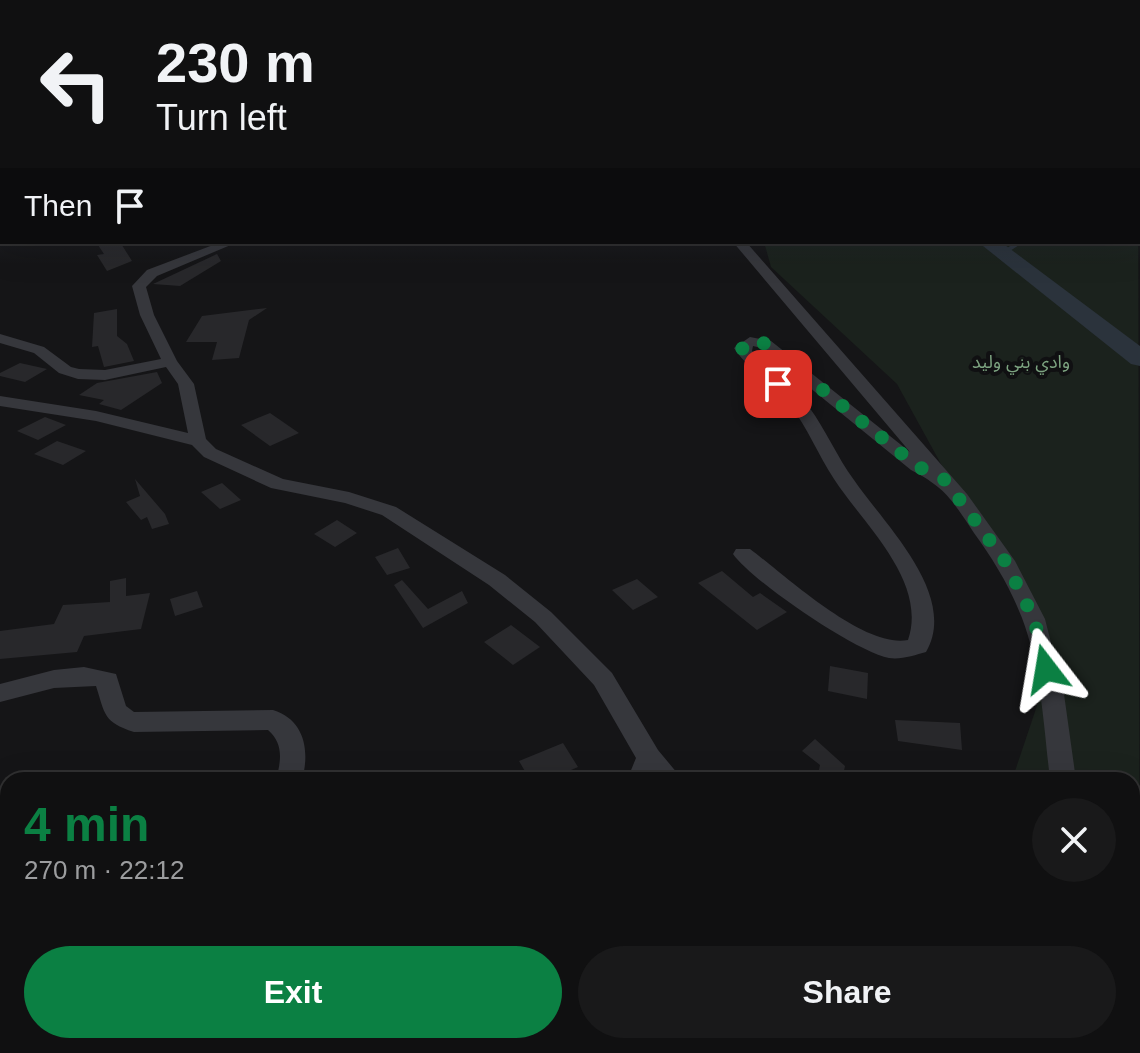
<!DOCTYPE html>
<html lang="en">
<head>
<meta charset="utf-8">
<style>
  body { margin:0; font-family:Arial,"Noto Sans Arabic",sans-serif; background:#19191a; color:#f1f3f6; height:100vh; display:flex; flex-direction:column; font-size:30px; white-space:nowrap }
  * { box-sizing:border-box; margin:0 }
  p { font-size:26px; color:#9c9d9f }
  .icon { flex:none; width:44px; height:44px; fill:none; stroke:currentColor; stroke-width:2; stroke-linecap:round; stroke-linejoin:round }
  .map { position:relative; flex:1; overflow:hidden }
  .panel { position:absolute; left:0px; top:772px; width:1140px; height:282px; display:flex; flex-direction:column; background:#101011; border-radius:24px 24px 0 0; box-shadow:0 8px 32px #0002,0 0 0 2px #303031 }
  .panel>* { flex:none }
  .banner { position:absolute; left:0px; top:0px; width:1140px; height:244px; box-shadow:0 8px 32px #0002,0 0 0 2px #303031; background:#101011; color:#f1f3f6; overflow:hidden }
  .pin { position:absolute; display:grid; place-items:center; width:68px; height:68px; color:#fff; margin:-34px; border-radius:16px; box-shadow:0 4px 12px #0006 }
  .me { position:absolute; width:88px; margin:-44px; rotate:346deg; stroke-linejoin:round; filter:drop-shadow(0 0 6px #0008) }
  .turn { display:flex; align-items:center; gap:28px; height:168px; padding:0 24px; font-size:36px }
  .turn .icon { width:104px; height:104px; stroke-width:2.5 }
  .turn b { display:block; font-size:56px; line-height:68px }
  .then { display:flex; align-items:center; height:76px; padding:0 24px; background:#0003; gap:16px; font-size:30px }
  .round { display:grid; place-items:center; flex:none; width:84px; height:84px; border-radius:42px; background:#19191a }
  .headline { display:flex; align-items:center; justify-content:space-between; height:136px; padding:0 24px }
  h1 { font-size:48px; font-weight:700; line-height:60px; color:#0b8043 }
  .cta { display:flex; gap:16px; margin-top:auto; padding:16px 24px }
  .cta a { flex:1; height:92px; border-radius:48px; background:#0b8043; color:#fff; font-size:32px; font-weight:700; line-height:92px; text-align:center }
  .cta a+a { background:#19191a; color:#f1f3f6 }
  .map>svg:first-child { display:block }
</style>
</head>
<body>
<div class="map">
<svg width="1140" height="1053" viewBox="0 0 1140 1053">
  <rect width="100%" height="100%" fill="#151517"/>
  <path fill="#1b221d" d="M1138 119 1140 1053H536L540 1046H1132V780H1012L1051 664 897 384 771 267 764 242H1138Z"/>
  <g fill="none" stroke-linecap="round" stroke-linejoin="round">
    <path stroke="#2b333c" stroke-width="4" d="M1003 253 1020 242"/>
    <path fill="#2b333c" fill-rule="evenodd" d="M978 242H1001L1140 346V366L1131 364Z"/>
  </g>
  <path fill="#28282b" d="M96 242H120L132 261 107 271 97 255 104 254Z
    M217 254 221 261 180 286 153 284Z
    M267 308 249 320 239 358 212 360 217 342H186L202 316Z
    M117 309V336L127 344 134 361 104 367 98 346 92 347 94 313Z
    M20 363 47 369 25 382 0 376V373Z
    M157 372 162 383 121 410 99 404 104 400 79 395 97 383Z
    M270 413 299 433 270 446 241 425Z
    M45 417 66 425 38 440 17 431Z
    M57 441 86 451 63 465 34 454Z
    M135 479 165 514 169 524 152 529 147 517 141 520 126 502 140 496Z
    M222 483 241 500 220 509 201 492Z
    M337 520 357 533 335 547 314 534Z
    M398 548 410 568 387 575 375 557Z
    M722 571 753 597 760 593 787 612 757 630 698 583Z
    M126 578V596L150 593 141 629 84 636 77 652 0 659V631L54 624 63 605 110 602V581Z
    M637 579 658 597 633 610 612 590Z
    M402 580 428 609 462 591 468 603 423 628 394 585Z
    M197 591 203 607 175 616 170 599Z
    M511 625 540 647 513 665 484 642Z
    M830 666 868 673 867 699 828 691Z
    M895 720 960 723 962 750 898 741Z
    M815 739 845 766 842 780H817L820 765 802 751Z
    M563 743 578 767 548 780H530L519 761Z"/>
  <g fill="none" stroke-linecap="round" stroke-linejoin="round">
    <path fill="#36373c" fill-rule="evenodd" d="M221 242 233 244 157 276 146 287 154 315 177 361 194 384 206 439 216 449 283 479 349 492 396 507 505 575 551 612 612 673 658 750 683 780H627L636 758 594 685 535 622 489 585 382 515 345 503 271 488 204 457 192 445 96 421 0 406V396L96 411 188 433 178 384 166 367 105 380 78 379 59 373 34 353 0 343V334L44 347 71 367 79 369 105 370 161 359 140 315 132 286 147 270Z
      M733 242H746L967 494 1015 561 1045 619 1064 694 1076 780H1050C1044 727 1041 668 1022 618 1010 587 993 559 974 533 952 500 946 488 911 470L761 348 753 346 752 351C771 369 792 386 809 407 826 430 837 457 854 480 884 524 959 595 926 652 915 655 901 660 889 658 856 652 752 581 733 554L736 549H750C786 576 864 649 908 640 928 581 863 524 834 479 818 455 808 428 790 405 773 385 749 370 734 348L750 337 771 341 910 452Z
      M84 667 116 674 126 706 134 712 273 710C305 720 310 751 302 780H276C281 761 284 744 268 730L134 732C103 722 105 714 96 686L54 688 0 702V684L54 670Z
      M280 1046H314L313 1053H279Z
      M525 1046H586L583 1053H522Z"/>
  </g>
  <linearGradient id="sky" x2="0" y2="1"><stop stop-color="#0c0c0d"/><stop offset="0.44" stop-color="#353b47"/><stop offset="1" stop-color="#353b47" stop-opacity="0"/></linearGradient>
  <rect width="1140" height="264" fill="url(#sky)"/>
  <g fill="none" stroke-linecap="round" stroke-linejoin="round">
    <path stroke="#0b8043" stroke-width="14" stroke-dasharray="0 25.2" d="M778 384 746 354 742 348 745 344 756 341 766 344 917 466 945 480 1005 561 1034 619 1046 669"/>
  </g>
  <g text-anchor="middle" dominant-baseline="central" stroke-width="8" stroke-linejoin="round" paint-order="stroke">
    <g font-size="18" fill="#7da481" stroke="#101012">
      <text x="1021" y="362">وادي بني وليد</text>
    </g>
  </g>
</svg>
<div class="pin" style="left:778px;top:384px;background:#d93025"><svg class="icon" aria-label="arrive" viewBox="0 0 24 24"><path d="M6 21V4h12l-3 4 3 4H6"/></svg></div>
<svg class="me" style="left:1046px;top:669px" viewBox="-20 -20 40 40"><path d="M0-17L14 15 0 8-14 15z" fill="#0b8043" stroke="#fff" stroke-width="4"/></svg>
<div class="banner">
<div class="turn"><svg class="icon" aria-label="left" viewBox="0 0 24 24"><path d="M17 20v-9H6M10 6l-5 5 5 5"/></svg><div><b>230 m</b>Turn left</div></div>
<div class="then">Then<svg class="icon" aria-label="arrive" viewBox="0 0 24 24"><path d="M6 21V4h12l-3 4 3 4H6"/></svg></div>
</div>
<section class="panel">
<div class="headline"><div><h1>4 min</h1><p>270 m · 22:12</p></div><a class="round"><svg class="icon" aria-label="close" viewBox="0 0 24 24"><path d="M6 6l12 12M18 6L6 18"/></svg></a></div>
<div class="cta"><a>Exit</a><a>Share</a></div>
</section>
</div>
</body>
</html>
